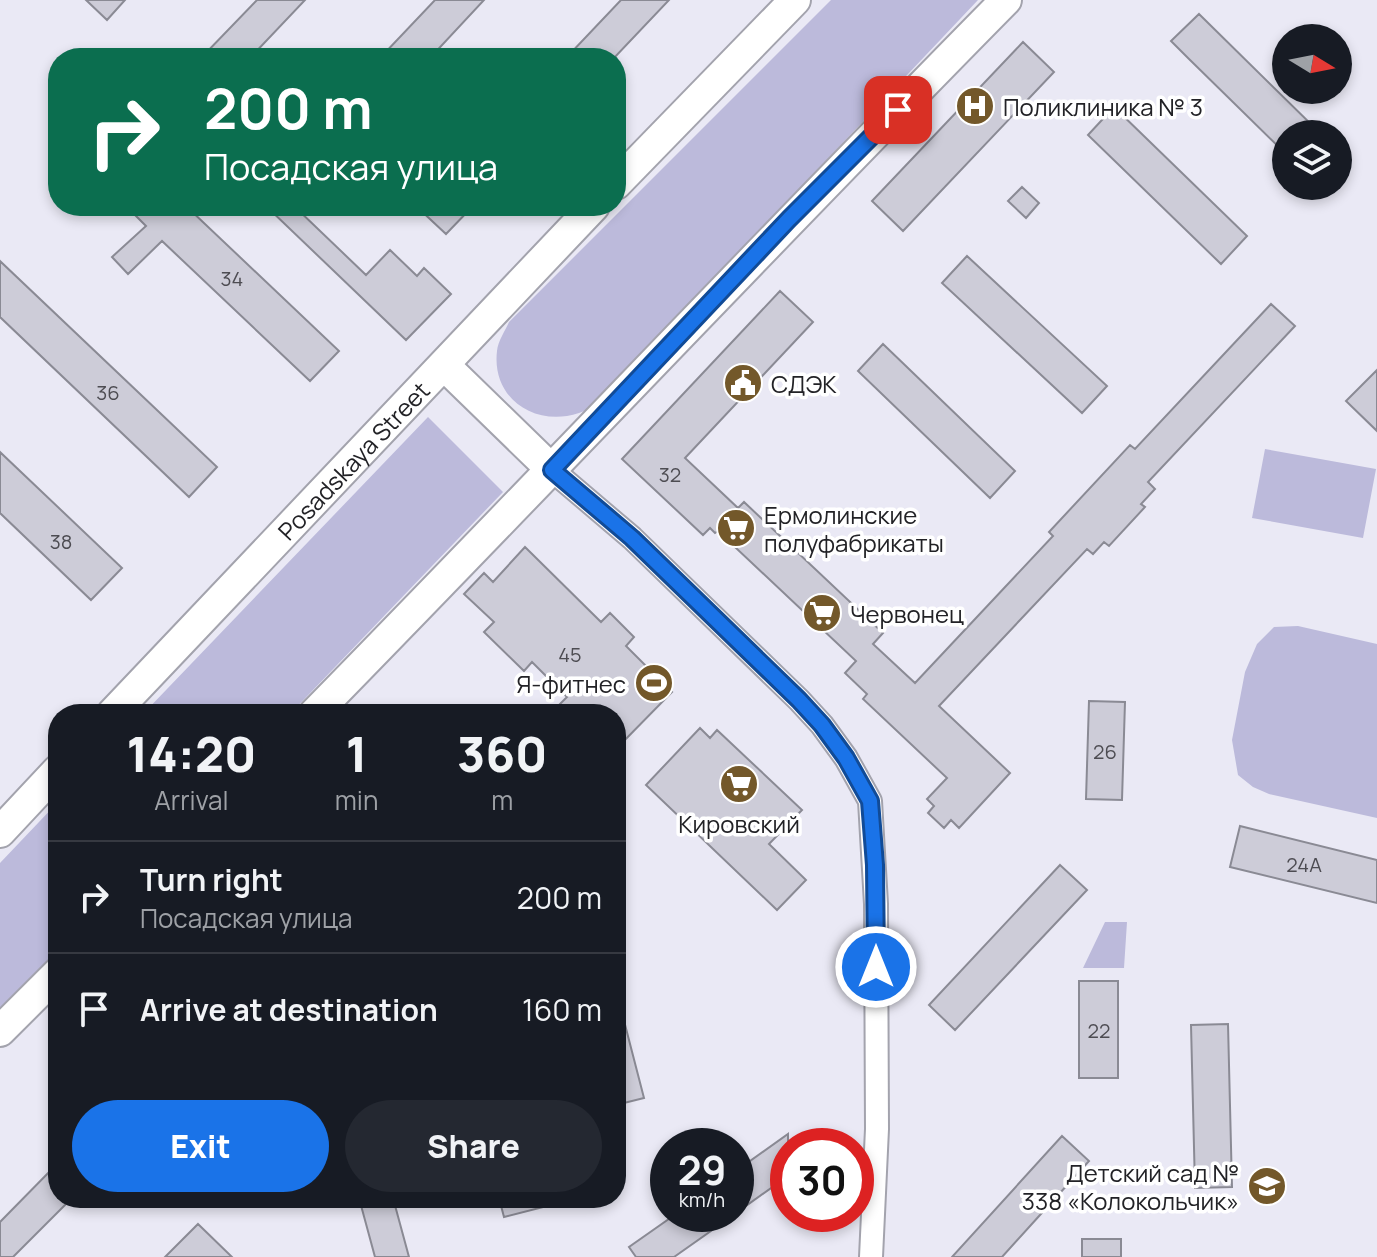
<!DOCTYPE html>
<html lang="en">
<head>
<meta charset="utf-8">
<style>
  body { margin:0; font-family:Manrope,sans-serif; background:#242831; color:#f1f3f6; height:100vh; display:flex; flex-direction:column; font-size:30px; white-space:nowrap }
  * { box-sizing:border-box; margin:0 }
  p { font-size:26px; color:#9ea1a6 }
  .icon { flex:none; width:44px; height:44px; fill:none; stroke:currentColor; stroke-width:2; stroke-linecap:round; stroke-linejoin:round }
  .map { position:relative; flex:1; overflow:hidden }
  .details { position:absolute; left:48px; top:704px; width:578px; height:504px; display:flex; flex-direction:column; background:#171b24; border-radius:32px; box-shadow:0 4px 12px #0003 }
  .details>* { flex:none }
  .top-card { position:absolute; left:48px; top:48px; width:578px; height:168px; border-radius:32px; box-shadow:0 4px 12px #0003; background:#0b6e4f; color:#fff; overflow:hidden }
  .needle { width:52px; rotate:100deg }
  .controls { position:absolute; left:1272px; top:24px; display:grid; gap:16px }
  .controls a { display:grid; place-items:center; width:80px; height:80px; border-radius:50%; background:#171b24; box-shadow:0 4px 12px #0003; font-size:40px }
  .speed { position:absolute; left:650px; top:1128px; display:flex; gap:16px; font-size:40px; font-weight:700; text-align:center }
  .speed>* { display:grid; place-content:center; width:104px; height:104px; border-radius:50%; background:#171b24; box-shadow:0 4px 12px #0003; line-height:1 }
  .speed small { font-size:20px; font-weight:400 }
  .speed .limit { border:12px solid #d22; background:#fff; color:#111 }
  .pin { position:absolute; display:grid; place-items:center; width:68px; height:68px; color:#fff; margin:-34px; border-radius:16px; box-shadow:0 4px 12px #0006 }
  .me { position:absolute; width:88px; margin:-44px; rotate:0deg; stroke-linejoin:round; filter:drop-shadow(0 0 6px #0008) }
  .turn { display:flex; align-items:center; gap:28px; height:168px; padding:0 24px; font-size:36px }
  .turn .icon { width:104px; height:104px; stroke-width:2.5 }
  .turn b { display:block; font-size:56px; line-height:68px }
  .eta { display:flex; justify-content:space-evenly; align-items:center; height:136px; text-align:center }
  .eta b { font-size:48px; font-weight:800; line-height:56px }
  .cta { display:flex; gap:16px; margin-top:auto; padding:16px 24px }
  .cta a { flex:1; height:92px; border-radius:48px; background:#1a73e8; color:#fff; font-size:32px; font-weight:800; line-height:92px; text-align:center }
  .cta a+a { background:#242831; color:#f1f3f6 }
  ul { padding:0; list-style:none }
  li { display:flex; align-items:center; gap:24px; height:112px; padding:0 24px; border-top:2px solid #363941 }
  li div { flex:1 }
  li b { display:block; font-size:30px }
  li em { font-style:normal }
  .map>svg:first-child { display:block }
</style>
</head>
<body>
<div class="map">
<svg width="1377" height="1257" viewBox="0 0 1377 1257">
  <rect width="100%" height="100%" fill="#eae9f5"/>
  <path fill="#bcbadb" d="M831 0H978L591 409C583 411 575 415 567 416 526 422 492 393 497 351 498 341 505 331 509 322Z
    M428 417 503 492 290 714H143Z
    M1265 449 1376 469 1363 538 1252 518Z
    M1298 626 1377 644V818L1269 794 1253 787 1238 775 1232 740 1245 672 1257 644 1274 627Z
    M58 802V956L0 1016V863Z
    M1105 922H1127L1124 968H1083Z"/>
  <path fill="#cdccd8" stroke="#8a8a94" stroke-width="2" d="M86 0H125L107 20Z
    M257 0H305L250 58H201Z
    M435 0H484L430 58H380Z
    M621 0H669L614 58H566Z
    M1199 14 1321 134H1286V154L1188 58 1171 41Z
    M1023 42 1054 72 903 231 872 201Z
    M1114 107 1247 236 1221 264 1088 135Z
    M1022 187 1039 203 1026 218 1008 201Z
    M126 206H186L339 351 310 381 162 241 128 274 112 257 146 226Z
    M266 206H294L366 275 390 250 417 276 424 268 451 294 406 340Z
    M416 206H473L446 234Z
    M967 256 1107 386 1082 413 942 283Z
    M0 261 217 467 189 497 0 317Z
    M780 291 813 322 685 458 738 508 744 502 883 633 873 644 915 683 1053 536 1049 532 1130 445 1135 449 1271 304 1295 326 1148 482 1155 489 1141 504 1145 507 1109 546 1104 542 1093 554 1087 549 939 706 1010 773 959 828 951 820 944 828 928 813 934 806 927 799 947 778 863 699 867 694 845 673 856 661 718 531 715 533 710 528 703 535 622 459Z
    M883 344 1015 471 990 498 858 371Z
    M1377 370V431L1346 401Z
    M0 452 122 568 91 600 0 513Z
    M525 547 601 622 610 613 634 637 626 646 672 692 616 749V714H567L558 706 567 697 532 662 524 671 484 632 494 622 464 594 484 573 493 582Z
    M1089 701 1125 702 1122 800 1086 799Z
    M700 728 710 738 717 730 802 810 769 844 806 880 777 910 646 785Z
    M1240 826 1377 860V903L1230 867Z
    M1060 865 1087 890 955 1030 929 1005Z
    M1079 981H1118V1078H1079Z
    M616 1013H622L644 1098 616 1105Z
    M1228 1024 1232 1187 1195 1188 1191 1025Z
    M788 1134V1176L736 1213V1171Z
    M1062 1136 1089 1161 1040 1215 1002 1257H952Z
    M58 1163V1198H72L13 1257H0V1222Z
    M359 1198H393L409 1257H375Z
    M499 1198H554L555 1204 504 1217Z
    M676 1214H735L674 1257H636L629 1247Z
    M198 1224 232 1257H165Z
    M1082 1239H1121V1257H1082Z"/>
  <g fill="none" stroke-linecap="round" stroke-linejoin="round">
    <defs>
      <path id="street" d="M552 470 632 538 799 700 822 725 846 758 870 801 876 904 877 1129 871 1257"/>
      <g id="secondary">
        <path d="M616 184 795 0"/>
        <path d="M444 365 552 470"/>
        <path id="s1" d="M112 714 594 206"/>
        <path d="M314 714C546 477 773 236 1006 0"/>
        <path d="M0 832 58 770"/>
        <path d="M0 1031 58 973"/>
      </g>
    </defs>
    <use href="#street" stroke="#a3a3ad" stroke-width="26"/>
    <use href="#secondary" stroke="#a3a3ad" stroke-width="34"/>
    <use href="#street" stroke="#fff" stroke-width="22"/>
    <use href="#secondary" stroke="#fff" stroke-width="30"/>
  </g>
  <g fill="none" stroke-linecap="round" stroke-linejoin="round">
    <defs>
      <path id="route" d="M876 967 875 865 870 801 846 758 822 725 799 700 632 538 552 470 789 219 898 110"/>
    </defs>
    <use href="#route" stroke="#114b97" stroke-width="20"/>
    <use href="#route" stroke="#1a73e8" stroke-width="14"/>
  </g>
  <defs>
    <symbol id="hospital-disc" viewBox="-11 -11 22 22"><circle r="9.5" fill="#73582a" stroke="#fff"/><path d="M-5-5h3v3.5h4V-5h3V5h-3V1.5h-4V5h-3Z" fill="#fff"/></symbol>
    <symbol id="civic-disc" viewBox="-11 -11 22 22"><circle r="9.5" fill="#73582a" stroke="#fff"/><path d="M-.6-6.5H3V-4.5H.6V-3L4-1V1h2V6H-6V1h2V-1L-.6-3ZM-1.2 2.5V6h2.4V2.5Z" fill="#fff"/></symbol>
    <symbol id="supermarket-disc" viewBox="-11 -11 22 22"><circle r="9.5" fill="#73582a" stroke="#fff"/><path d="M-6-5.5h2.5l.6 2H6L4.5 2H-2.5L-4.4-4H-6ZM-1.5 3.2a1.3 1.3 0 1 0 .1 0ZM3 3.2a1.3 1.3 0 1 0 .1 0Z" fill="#fff"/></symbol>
    <symbol id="stadium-disc" viewBox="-11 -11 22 22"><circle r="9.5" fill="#73582a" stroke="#fff"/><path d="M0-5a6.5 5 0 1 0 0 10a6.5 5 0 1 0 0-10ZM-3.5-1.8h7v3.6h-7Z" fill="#fff"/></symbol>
    <symbol id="school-disc" viewBox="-11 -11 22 22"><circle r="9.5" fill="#73582a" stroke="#fff"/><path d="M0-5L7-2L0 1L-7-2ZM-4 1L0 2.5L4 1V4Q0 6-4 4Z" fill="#fff"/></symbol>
  </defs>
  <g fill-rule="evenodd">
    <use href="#hospital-disc" x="953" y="84" width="44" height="44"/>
    <use href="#civic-disc" x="721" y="361" width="44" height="44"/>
    <use href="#supermarket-disc" x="714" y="506" width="44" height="44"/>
    <use href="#supermarket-disc" x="800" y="591" width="44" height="44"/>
    <use href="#stadium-disc" x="632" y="661" width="44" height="44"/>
    <use href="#supermarket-disc" x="717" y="762" width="44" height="44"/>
    <use href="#school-disc" x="1245" y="1164" width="44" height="44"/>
  </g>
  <g text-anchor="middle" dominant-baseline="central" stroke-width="7" stroke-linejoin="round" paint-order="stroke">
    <g font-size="20" fill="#4d4c52">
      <text x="232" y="278">34</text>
      <text x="108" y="392">36</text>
      <text x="670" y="474">32</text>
      <text x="61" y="541">38</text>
      <text x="570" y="654">45</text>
      <text x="1105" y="751">26</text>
      <text x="1304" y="864">24А</text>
      <text x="1099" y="1030">22</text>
    </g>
    <g font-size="24" fill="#222226" stroke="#fff" text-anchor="start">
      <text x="1003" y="106">Поликлиника № 3</text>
      <text x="771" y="383">СДЭК</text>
      <text x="764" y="514">Ермолинские<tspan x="764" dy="28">полуфабрикаты</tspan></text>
      <text x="850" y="613">Червонец</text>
      <text x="626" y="683" text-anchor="end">Я-фитнес</text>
      <text x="739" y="823" text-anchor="middle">Кировский</text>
      <text x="1239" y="1172" text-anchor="end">Детский сад №<tspan x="1239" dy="28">338 «Колокольчик»</tspan></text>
    </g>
    <g font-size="24" fill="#222226" stroke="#fff">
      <text stroke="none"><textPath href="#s1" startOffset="350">Posadskaya Street</textPath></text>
    </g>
  </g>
</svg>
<div class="controls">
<a><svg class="needle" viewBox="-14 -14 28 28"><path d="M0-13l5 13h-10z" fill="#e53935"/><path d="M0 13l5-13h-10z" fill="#9ea1a6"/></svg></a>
<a><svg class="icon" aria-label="layers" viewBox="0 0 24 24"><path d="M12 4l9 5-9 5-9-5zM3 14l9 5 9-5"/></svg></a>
</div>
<div class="speed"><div>29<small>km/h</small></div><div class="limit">30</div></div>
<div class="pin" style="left:898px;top:110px;background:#d93025"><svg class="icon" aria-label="arrive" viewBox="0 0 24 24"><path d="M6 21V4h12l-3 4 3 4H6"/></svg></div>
<svg class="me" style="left:876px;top:967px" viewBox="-20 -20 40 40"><circle r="17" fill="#1a73e8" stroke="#fff" stroke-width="3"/><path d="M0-11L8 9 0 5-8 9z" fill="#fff"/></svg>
<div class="top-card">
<div class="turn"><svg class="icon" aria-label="right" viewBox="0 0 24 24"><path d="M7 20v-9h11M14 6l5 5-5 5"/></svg><div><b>200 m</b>Посадская улица</div></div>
</div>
<section class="details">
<div class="eta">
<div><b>14:20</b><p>Arrival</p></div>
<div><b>1</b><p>min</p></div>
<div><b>360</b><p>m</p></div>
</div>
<ul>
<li><svg class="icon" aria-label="right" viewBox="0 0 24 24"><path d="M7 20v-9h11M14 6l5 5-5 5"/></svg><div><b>Turn right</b><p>Посадская улица</p></div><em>200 m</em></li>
<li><svg class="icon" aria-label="arrive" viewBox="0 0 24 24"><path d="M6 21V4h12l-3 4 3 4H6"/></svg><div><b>Arrive at destination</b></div><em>160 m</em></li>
</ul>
<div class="cta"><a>Exit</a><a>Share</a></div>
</section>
</div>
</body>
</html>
